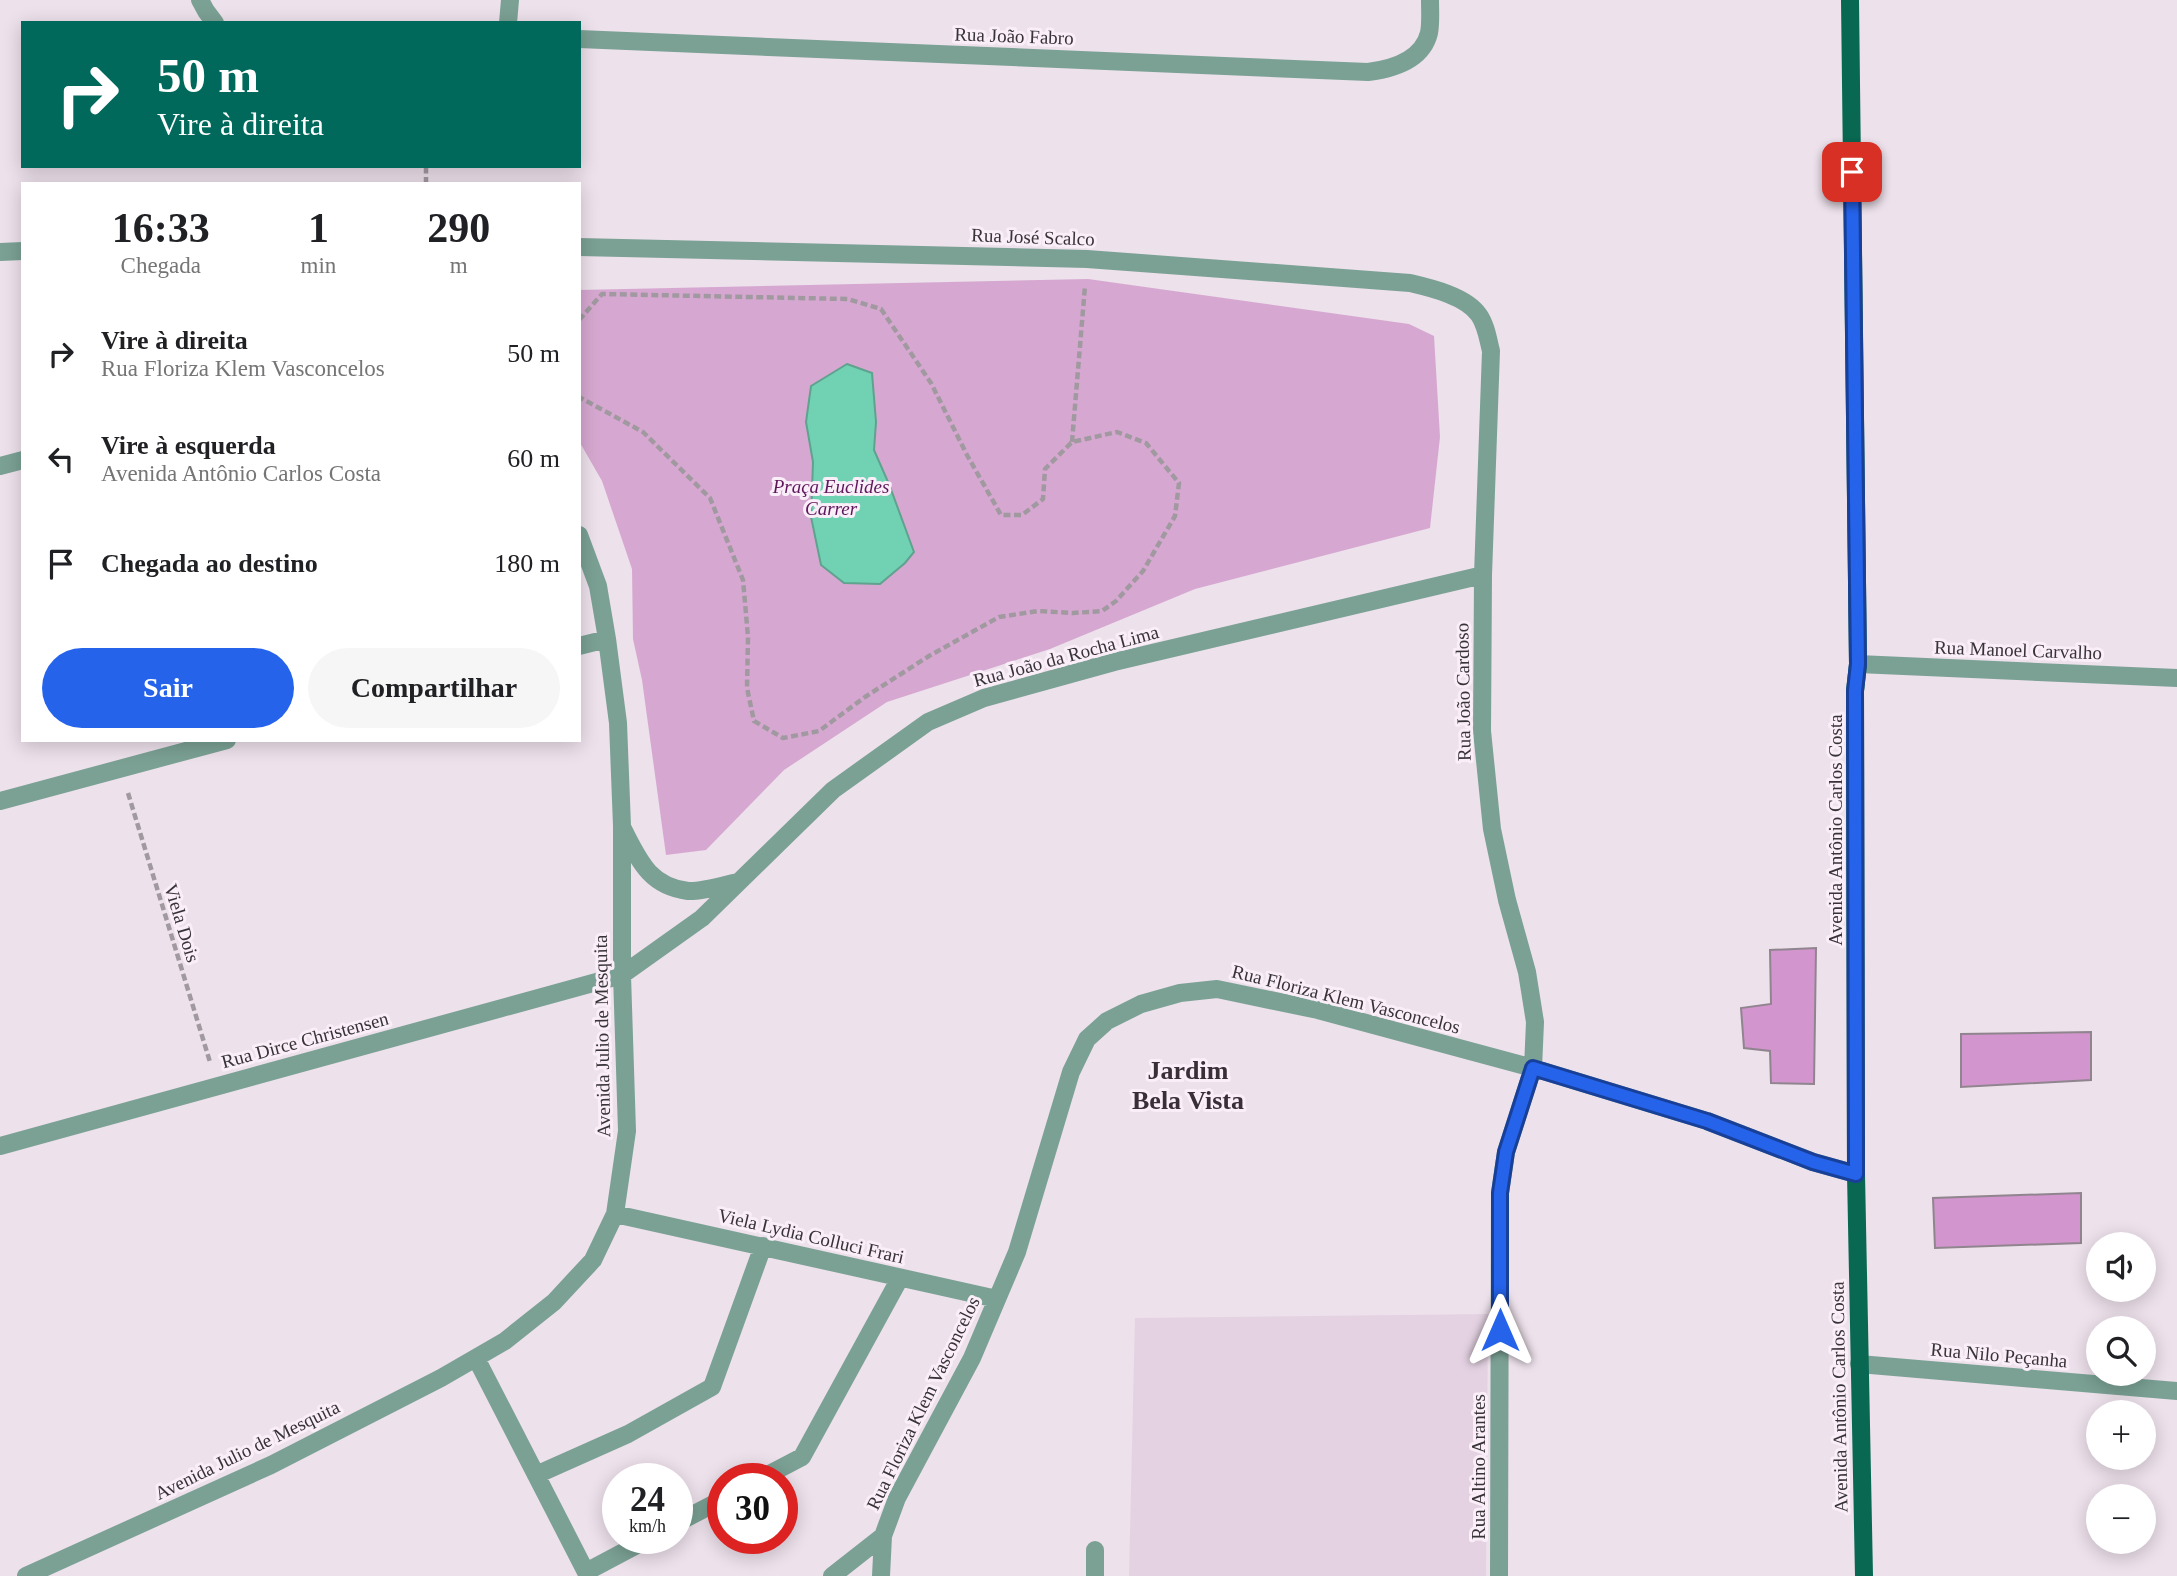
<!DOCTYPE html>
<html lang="pt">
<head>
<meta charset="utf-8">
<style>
  body { margin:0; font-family:Georgia,serif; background:#f6f6f6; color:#202124; height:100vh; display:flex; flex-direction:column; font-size:26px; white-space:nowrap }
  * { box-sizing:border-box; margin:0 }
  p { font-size:23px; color:#757577 }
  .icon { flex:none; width:38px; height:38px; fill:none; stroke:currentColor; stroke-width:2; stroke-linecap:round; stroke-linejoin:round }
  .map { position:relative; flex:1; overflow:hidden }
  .drawer { position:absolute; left:21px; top:182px; width:560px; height:560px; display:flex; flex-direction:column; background:#fff; border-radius:0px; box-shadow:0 4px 18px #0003 }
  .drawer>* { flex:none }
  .top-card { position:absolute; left:21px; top:21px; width:560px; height:147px; border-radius:0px; box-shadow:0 4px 18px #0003; background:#00695c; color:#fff; overflow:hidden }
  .fabs { position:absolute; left:2086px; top:1232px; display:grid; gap:14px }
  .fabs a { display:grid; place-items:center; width:70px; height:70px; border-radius:50%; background:#fff; box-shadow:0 4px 18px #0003; font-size:35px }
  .speed { position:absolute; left:602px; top:1463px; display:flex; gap:14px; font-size:35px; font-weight:700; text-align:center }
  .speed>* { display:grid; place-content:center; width:91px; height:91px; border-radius:50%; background:#fff; box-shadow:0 4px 18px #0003; line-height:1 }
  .speed small { font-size:18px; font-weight:400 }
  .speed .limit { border:10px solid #d22; background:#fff; color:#111 }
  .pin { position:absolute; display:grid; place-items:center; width:60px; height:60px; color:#fff; margin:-30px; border-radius:14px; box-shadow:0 4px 10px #0006 }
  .me { position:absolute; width:77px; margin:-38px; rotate:0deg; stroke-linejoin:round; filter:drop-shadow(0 0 5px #0008) }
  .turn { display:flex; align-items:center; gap:24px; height:147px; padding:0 21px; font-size:32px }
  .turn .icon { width:91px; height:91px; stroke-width:2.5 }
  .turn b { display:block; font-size:49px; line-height:60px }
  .eta { display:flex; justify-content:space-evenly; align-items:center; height:119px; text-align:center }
  .eta b { font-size:42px; font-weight:800; line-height:49px }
  .primary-button { display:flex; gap:14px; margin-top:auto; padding:14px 21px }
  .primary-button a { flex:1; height:80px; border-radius:42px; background:#2563eb; color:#fff; font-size:28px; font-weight:800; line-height:80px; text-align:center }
  .primary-button a+a { background:#f6f6f6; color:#202124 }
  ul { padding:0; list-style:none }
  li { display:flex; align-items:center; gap:21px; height:105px; padding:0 21px }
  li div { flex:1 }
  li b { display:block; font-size:26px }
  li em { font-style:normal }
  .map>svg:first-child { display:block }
</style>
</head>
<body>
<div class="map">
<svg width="2177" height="1576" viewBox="0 0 2177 1576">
  <rect width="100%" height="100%" fill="#ede1eb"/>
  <path fill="#e4d2e2" d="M1488 1314 1486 1576H1129L1135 1318Z"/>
  <path fill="#d6a8d1" d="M1088 279 1409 324 1434 336 1440 437 1430 528 1195 589 1050 649 887 702 784 770 706 850 666 855 642 680 633 639 632 569 602 481 579 441V290Z"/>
  <path fill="#70d1b3" stroke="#5fa28e" stroke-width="2" d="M847 364 872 373 876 422 874 450 889 484 914 552 905 563 880 584 844 583 821 565 811 517 813 462 806 422 811 386Z"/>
  <path fill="#d295cd" stroke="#90858f" stroke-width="2" d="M1816 948 1814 1084 1771 1083 1770 1051 1744 1048 1741 1008 1771 1004 1770 950Z
    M2091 1032V1080L1961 1087V1034Z
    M2081 1193V1243L1935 1248 1933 1198Z"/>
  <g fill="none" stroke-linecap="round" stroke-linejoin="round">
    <path stroke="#a199a0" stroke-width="4.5" stroke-dasharray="7 3.5" stroke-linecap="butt" d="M426 184V166
      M579 320 602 294 848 299 881 309 931 383 967 455 1001 515H1022L1043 499 1045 469 1072 442 1117 432 1146 443 1179 483 1175 516 1143 571 1116 601 1102 611 1073 613 1038 611 999 617 929 656 865 697 819 731 783 738 754 721 747 688 748 637 743 580 710 498 643 432 579 397
      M1072 442 1085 286
      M128 793 210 1062"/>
    <path stroke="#7ba194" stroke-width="18" d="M200 0 206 11 215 23
      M508 23 510 0
      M579 39 1368 72C1392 69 1422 61 1429 33 1431 23 1430 11 1430 0
      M579 247 1087 259 1410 283C1431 288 1466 296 1479 315 1486 325 1488 339 1491 351L1483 575 1482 731 1492 829 1507 900 1527 972 1535 1022 1533 1068 1506 1152 1500 1193 1499 1576
      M0 252 23 251
      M0 466 23 460
      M579 646 607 639
      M1858 664 2177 678
      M0 801 227 740
      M623 829C639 860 649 886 688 891 701 892 724 885 738 882
      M0 1146 622 975 702 918 833 790 928 722 984 698 1114 662 1483 575
      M615 1214 997 1299
      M476 1358 588 1576
      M1859 1364 2177 1391
      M536 1475 628 1434 712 1387 763 1246
      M760 1479 802 1457 900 1278
      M677 1523 723 1499
      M1095 1550V1576
      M586 1572 650 1538
      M26 1576 271 1465 441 1378 505 1341 554 1302 593 1260 615 1214 627 1131 622 975V826L618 723 607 639 598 586 579 535
      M832 1576 883 1536 897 1498 972 1358 1017 1252 1071 1072 1087 1039 1107 1021 1141 1004 1180 993 1217 989 1318 1010 1533 1068 1707 1121 1813 1162 1856 1174
      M881 1576 883 1536"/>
    <path stroke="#096852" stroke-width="18" d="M1850 0 1858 664 1855 691 1856 1174 1864 1576"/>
  </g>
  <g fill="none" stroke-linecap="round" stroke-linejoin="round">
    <defs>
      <path id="route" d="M1500 1330V1193L1506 1152 1533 1068 1707 1121 1813 1162 1856 1174 1855 691 1858 664 1852 172"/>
    </defs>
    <use href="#route" stroke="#184099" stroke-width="18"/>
    <use href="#route" stroke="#2563eb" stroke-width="12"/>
  </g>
  <g text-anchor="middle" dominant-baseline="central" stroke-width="6" stroke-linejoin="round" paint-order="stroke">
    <g font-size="19" fill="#373337" stroke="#faeef9">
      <text transform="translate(1014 36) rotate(2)">Rua João Fabro</text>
      <text transform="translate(1033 237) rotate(2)">Rua José Scalco</text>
      <text transform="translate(2018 650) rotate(2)">Rua Manoel Carvalho</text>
      <text transform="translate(1066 656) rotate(-15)">Rua João da Rocha Lima</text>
      <text transform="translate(1463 692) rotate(-91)">Rua João Cardoso</text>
      <text transform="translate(1835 830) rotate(-90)">Avenida Antônio Carlos Costa</text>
      <text transform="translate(182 923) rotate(73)">Viela Dois</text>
      <text transform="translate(1346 999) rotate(14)">Rua Floriza Klem Vasconcelos</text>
      <text transform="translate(602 1036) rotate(-91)">Avenida Julio de Mesquita</text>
      <text transform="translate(305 1040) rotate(-15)">Rua Dirce Christensen</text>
      <text transform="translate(811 1236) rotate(13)">Viela Lydia Colluci Frari</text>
      <text transform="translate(1999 1355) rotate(5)">Rua Nilo Peçanha</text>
      <text transform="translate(1839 1397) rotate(-91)">Avenida Antônio Carlos Costa</text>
      <text transform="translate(923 1403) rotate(-64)">Rua Floriza Klem Vasconcelos</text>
      <text transform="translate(247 1450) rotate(-26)">Avenida Julio de Mesquita</text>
      <text transform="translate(1478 1467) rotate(-90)">Rua Altino Arantes</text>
    </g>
    <g font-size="19" font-style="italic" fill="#5e165b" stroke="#faeef9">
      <text x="831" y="486">Praça Euclides<tspan x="831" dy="22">Carrer</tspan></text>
    </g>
    <g font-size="26" font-weight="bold" fill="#382f37" stroke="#faeef9">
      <text x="1188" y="1070">Jardim<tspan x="1188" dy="30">Bela Vista</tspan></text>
    </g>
  </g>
</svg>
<div class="fabs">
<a><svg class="icon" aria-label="sound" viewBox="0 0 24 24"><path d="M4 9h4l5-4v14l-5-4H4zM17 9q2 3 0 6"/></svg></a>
<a><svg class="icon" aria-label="search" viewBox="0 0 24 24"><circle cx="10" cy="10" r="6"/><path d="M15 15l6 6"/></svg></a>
<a>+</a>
<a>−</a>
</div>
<div class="speed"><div>24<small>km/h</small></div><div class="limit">30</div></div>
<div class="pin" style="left:1852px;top:172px;background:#d93025"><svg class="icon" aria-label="arrive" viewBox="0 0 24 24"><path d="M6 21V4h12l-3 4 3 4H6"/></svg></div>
<svg class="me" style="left:1500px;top:1330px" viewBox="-20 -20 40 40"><path d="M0-17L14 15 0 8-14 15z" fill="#2563eb" stroke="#fff" stroke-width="4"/></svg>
<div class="top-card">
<div class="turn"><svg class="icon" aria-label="right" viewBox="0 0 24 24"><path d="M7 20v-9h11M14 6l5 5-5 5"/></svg><div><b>50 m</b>Vire à direita</div></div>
</div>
<section class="drawer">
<div class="eta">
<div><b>16:33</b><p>Chegada</p></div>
<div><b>1</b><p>min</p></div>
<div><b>290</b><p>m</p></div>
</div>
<ul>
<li><svg class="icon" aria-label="right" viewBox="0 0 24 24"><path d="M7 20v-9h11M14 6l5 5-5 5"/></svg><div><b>Vire à direita</b><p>Rua Floriza Klem Vasconcelos</p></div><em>50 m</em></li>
<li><svg class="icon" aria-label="left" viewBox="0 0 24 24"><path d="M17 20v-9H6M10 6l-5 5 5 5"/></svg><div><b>Vire à esquerda</b><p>Avenida Antônio Carlos Costa</p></div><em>60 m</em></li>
<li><svg class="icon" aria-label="arrive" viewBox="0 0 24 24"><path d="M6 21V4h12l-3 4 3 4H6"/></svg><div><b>Chegada ao destino</b></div><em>180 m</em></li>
</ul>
<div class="primary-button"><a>Sair</a><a>Compartilhar</a></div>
</section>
</div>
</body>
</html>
